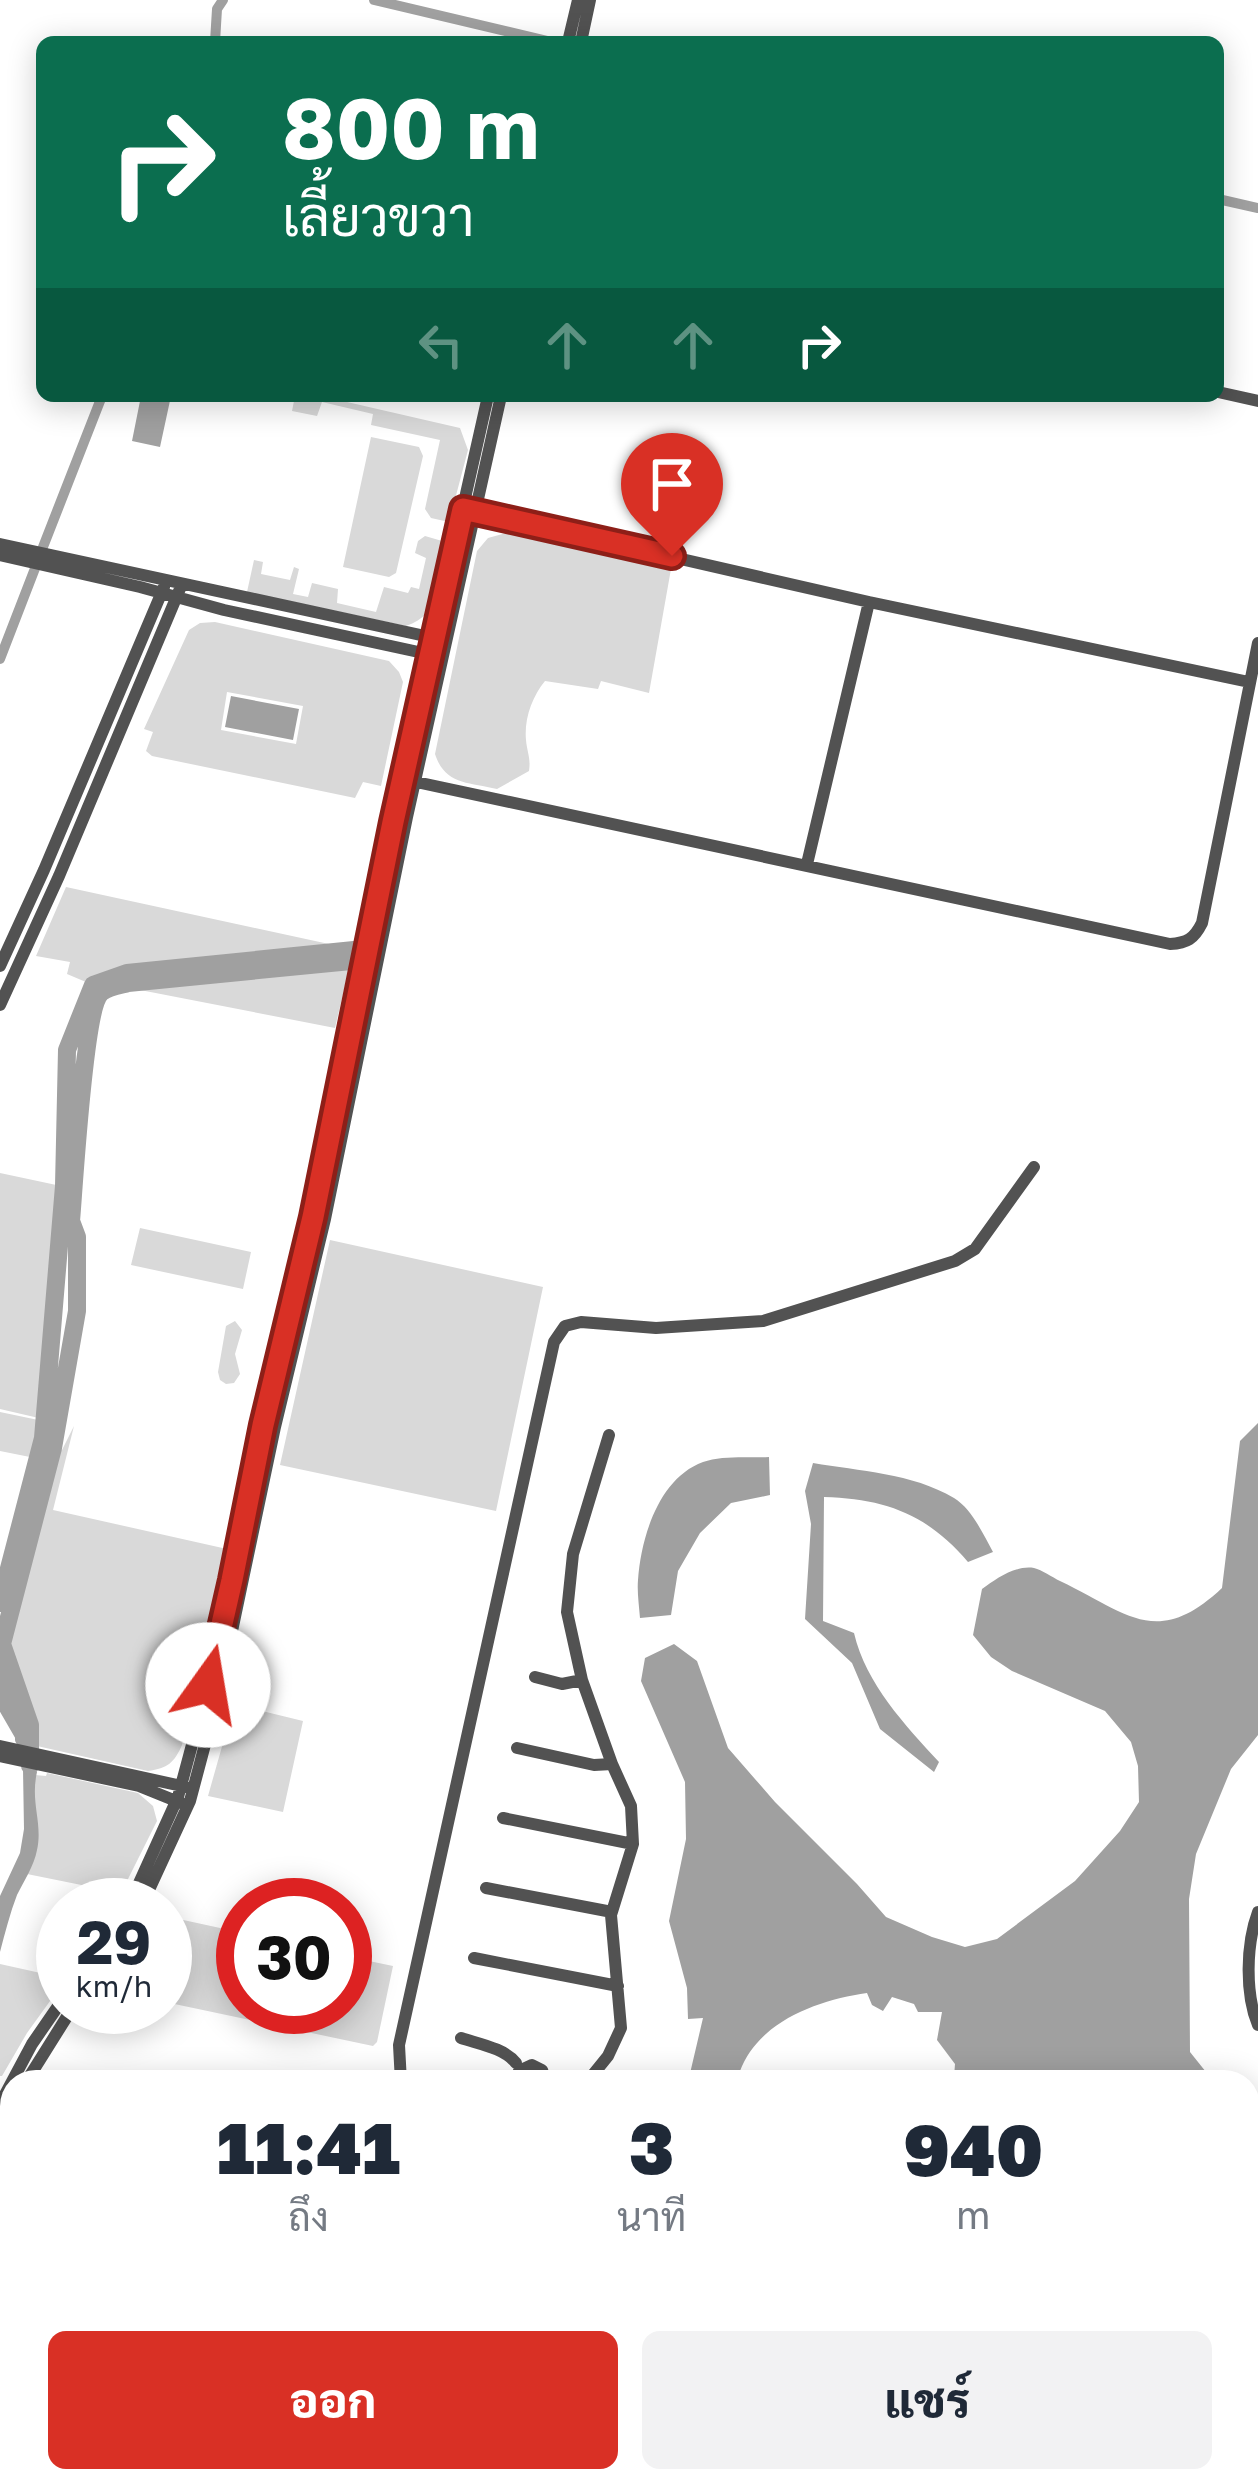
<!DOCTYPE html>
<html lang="th">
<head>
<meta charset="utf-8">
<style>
  body { margin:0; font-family:"Golos Text",Sarabun,sans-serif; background:#f2f2f3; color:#1f2937; height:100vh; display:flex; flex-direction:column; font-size:45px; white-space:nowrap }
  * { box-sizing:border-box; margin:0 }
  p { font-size:39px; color:#747a83 }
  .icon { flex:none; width:66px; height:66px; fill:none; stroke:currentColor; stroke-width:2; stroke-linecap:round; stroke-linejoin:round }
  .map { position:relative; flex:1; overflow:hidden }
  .details { position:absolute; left:0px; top:2070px; width:1260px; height:423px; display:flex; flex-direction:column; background:#fff; border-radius:36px 36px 0 0; box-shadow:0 6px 30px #0003 }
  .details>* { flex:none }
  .guide { position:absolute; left:36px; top:36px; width:1188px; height:366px; border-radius:18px; box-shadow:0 6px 30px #0003; background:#0b6e4f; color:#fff; overflow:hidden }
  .speed { position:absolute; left:36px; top:1878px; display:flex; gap:24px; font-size:60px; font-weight:700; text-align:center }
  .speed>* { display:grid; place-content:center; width:156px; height:156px; border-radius:50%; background:#fff; box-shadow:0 6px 30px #0003; line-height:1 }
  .speed small { font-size:30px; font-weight:400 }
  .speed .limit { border:18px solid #d22; background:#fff; color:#111 }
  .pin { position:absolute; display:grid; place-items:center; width:102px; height:102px; color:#fff; margin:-123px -51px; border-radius:50% 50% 50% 0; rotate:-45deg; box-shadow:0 0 12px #0007 }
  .pin .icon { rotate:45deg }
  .me { position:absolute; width:132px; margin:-66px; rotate:13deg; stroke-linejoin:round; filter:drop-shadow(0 0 9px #0008) }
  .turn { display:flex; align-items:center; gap:42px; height:252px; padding:0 48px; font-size:54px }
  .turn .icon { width:156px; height:156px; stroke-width:2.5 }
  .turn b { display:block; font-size:84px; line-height:102px }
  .lanes { display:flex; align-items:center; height:114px; padding:0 48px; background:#0003; justify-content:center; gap:60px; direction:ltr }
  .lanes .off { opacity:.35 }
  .eta { display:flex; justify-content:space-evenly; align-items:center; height:204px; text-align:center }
  .eta b { font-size:72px; font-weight:800; line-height:84px }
  .primary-button { display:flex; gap:24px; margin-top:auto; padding:24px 48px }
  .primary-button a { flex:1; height:138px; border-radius:18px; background:#d93025; color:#fff; font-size:48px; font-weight:800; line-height:138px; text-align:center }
  .primary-button a+a { background:#f2f2f3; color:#1f2937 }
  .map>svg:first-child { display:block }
</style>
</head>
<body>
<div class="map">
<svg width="1258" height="2492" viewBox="0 0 1258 2492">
  <rect width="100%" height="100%" fill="#fff"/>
  <path fill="#d9d9d9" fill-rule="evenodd" d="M295 396H321L460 428 468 450 449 522 431 518 425 509 440 440 371 425 373 414 322 402 317 416 292 411Z
    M371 437 419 447 423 456 396 573 389 577 343 567Z
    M506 533 671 569 649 693 601 681 598 689 545 681C532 697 524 719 526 740 527 752 531 758 529 771L497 789C468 782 445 785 435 754L477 551 488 538Z
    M425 536 449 543C441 575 442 615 406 626L247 592 254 560 263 562 261 574 290 580 294 567 299 569 293 594 308 597 312 583 338 589 337 603 376 612 384 587 408 593 411 587 419 589 426 558 415 553 418 541Z
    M215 622 389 661 399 672 403 682 381 786 363 782 355 798 152 756 146 751 153 732 144 729 189 630 200 623ZM227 692 303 706 296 744 221 730Z
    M66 887 352 949 131 973 110 977 93 985 67 974 70 962 36 956Z
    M350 964 335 1028 135 989 111 991 95 1002 102 991 125 982Z
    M0 1173 61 1186 43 1419 0 1409Z
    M140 1228 251 1252 243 1289 131 1265Z
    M330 1240 543 1287 496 1511 280 1465Z
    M235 1321 242 1330 235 1354 240 1374 234 1383 226 1384 220 1380 218 1372 226 1326Z
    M0 1412 43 1421 35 1458 0 1451Z
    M74 1426 53 1510 227 1549 182 1745C174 1763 168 1768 148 1771L37 1746 39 1729 7 1647 51 1454 62 1450Z
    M234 1704 303 1721 283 1812 208 1796Z
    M47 1773 138 1793 153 1806 157 1821 121 1893 27 1874C47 1833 30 1816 35 1775L46 1776Z
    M165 1916 243 1933V2007H345V1956L393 1966 377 2042 373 2046 165 2002Z
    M0 1964 63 1978V1983L27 2033 2 2076H0Z
    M0 2258 12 2261V2367L0 2364Z
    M0 2368 12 2371V2481H277L275 2492H0Z
    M289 2481H801L818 2492H287Z"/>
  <path fill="#a0a0a0" d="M141 396H171L160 447 132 441Z
    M231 696 299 709 293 740 225 727Z
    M1258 1423V1735L1231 1769 1196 1854 1189 1899 1190 2052 1214 2082H957L954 2077 955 2064 937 2040 942 2012H918L914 2004 892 1997 883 2011 872 2005 867 1993C818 2000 759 2021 740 2071L718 2082H688L703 2018 688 2019 687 1988 669 1921 686 1839 685 1782 641 1681 645 1658 674 1644 697 1661 728 1748 775 1802 857 1884 886 1917 932 1937 965 1947 997 1939 1075 1881 1120 1831 1139 1802 1138 1766 1131 1742 1105 1711 1012 1671 991 1657 973 1635 982 1589C996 1579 1015 1565 1034 1568 1042 1570 1052 1577 1060 1581 1126 1612 1156 1650 1222 1588L1240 1441Z
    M769 1457 770 1495 731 1503 700 1533 678 1571 671 1615 640 1618C639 1605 637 1592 638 1580 641 1537 659 1478 703 1462 722 1455 749 1458 769 1457Z
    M813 1463C859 1471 912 1473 954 1498 972 1509 983 1534 993 1552L968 1562C927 1514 886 1499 824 1497L823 1621 854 1633C866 1684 905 1725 939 1762L934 1772 880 1729 852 1663 805 1619 811 1524 805 1491Z
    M23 1769 37 1772C30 1803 43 1823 37 1850 34 1866 24 1881 17 1895 10 1913 5 1933 0 1952V1896L20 1853 24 1829Z
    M976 2481H1086L1091 2492H988Z"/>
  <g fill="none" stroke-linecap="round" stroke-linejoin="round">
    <path stroke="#a0a0a0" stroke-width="10" d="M374 0 552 42
      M215 42 217 9 223 0
      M1218 199 1258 208
      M43 547 102 396
      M0 659 39 558"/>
    <path stroke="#a0a0a0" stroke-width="18" d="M0 1603 43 1438 64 1186 67 1050 93 985 127 973 354 950 351 961 128 983C121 985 108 987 102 992 84 1006 74 1188 71 1221L77 1237V1311L53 1448 2 1644 30 1725V1766
      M0 1675 6 1689 7 1706 25 1737 24 1739"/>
    <path stroke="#525252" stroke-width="12" d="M568 42 578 0
      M581 42 590 0
      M1218 392 1258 401
      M471 511 869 602 1249 682
      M0 544 439 639
      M0 555 140 587 224 610 437 656
      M407 780 1170 944C1187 943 1194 939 1202 923L1258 643
      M807 864 869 602
      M0 966 44 870 164 587
      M0 1005 59 876 182 584
      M535 1677 562 1684 582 1680
      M0 1746 186 1787
      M517 1748 594 1765 612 1764
      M0 1756 139 1786 181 1803
      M503 1818 633 1844
      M486 1888 612 1912
      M127 1905 135 1892 178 1797 208 1685 232 1580 263 1425 313 1217 394 814 488 396
      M142 1905 190 1801 220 1688 275 1427 325 1219 407 817 501 396
      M1258 1912C1246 1944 1245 1994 1258 2025
      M474 1958 618 1986
      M461 2038C479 2044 504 2048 516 2063
      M26 2082 73 2007
      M401 2082 399 2045 554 1342 565 1326 581 1322 656 1328 763 1321 955 1261 975 1249 1034 1167
      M515 2082 519 2071 532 2065 542 2070 546 2082
      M572 2082 591 2077 608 2056 621 2028 611 1915 633 1844 631 1806 612 1764 582 1680 567 1612 573 1554 609 1435
      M0 2104 32 2044 63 1999
      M0 2133 12 2109
      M1248 2220 1258 2214
      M1248 2332 1258 2324
      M1248 2405 1258 2403
      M827 2481 844 2492
      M857 2481 874 2492
      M1178 2481 1191 2488
      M1218 2481 1232 2492
      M537 2492 540 2481"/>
  </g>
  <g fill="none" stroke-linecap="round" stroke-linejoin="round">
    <defs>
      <path id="route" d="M208 1685 232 1580 263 1425 313 1217 393 822 463 509 672 556"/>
    </defs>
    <use href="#route" stroke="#8d1f18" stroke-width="30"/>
    <use href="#route" stroke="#d93025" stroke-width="21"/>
  </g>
</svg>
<div class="speed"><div>29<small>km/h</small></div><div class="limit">30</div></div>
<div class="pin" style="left:672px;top:556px;background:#d93025"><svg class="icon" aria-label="arrive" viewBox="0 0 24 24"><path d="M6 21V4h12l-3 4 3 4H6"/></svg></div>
<svg class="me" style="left:208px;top:1685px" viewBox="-20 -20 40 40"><circle r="19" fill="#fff"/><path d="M0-13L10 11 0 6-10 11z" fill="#d93025"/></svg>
<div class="guide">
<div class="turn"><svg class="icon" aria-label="right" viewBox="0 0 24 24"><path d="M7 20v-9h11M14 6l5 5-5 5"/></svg><div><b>800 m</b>เลี้ยวขวา</div></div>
<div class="lanes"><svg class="icon off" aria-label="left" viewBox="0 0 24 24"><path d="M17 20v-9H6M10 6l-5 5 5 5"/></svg><svg class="icon off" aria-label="ahead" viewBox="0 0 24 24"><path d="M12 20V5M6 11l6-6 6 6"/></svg><svg class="icon off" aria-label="ahead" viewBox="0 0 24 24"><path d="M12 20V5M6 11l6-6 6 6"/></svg><svg class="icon" aria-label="right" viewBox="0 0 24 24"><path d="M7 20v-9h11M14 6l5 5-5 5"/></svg></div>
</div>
<section class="details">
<div class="eta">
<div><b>11:41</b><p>ถึง</p></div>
<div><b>3</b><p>นาที</p></div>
<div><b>940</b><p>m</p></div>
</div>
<div class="primary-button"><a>ออก</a><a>แชร์</a></div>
</section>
</div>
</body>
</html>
